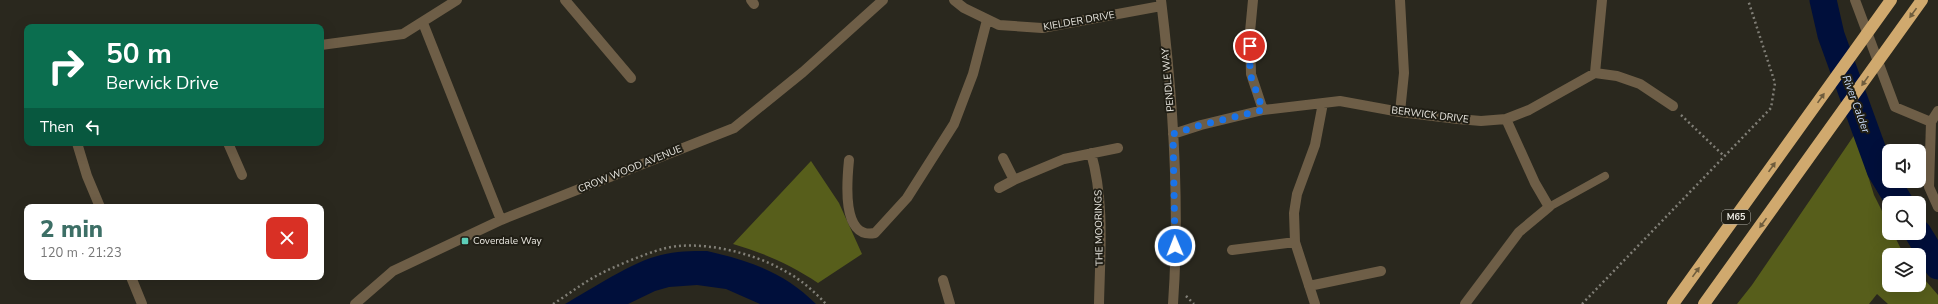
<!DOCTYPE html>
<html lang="en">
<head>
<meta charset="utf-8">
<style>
  body { margin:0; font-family:"Nunito Sans",sans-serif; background:#f2f2f2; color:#222; height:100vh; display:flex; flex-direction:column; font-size:15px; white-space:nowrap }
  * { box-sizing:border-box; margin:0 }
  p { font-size:13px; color:#767676 }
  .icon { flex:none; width:22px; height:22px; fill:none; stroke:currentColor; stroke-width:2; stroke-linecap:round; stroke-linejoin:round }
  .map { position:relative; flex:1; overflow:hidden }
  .details { position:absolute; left:24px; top:204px; width:300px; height:76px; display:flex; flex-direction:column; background:#fff; border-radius:8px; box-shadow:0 4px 16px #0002 }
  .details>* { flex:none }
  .top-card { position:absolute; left:24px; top:24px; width:300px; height:122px; border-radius:8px; box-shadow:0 4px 16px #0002; background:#0b6e4f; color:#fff; overflow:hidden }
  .controls { position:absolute; left:1882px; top:144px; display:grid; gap:8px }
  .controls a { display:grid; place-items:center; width:44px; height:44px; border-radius:8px; background:#fff; box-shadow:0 4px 16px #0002; font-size:20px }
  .pin { position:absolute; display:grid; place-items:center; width:34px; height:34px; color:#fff; margin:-17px; border:2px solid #fff; border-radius:50%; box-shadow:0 1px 4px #0007 }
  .me { position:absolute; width:44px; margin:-22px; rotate:359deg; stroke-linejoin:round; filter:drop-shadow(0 0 3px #0008) }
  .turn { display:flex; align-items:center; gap:14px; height:84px; padding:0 16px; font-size:18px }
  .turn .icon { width:52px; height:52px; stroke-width:2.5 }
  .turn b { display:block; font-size:28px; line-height:34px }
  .then { display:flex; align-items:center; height:38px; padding:0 16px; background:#0003; gap:8px; font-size:15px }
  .round { display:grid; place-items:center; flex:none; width:42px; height:42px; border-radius:8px; background:#f2f2f2 }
  .overview { display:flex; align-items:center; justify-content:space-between; height:68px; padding:0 16px }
  h1 { font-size:24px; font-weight:800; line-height:30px; color:#3d6f66 }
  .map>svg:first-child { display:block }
</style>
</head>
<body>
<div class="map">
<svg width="1938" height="304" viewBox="0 0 1938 304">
  <rect width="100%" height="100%" fill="#2a281e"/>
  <path fill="#575e1b" d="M1855 134 1874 195 1889 225V233H1893L1904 255H1889V285H1919V273L1938 295V304H1888L1877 294 1869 304H1737L1752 285Z
    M811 161 839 203 862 254 818 283C791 265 764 253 733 244Z"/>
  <path fill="#000f3b" d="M707 251C750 261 784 272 816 304H760L726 289 697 285 669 287 655 291 628 304H565C590 290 633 261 661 255 676 251 691 251 707 251Z"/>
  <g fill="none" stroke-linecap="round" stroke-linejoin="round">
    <path stroke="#000f3b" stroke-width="27" d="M1823 0 1831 35 1880 170 1900 203
      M1918 233 1938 266"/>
    <path stroke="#817f77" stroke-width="2.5" stroke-dasharray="2 3" stroke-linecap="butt" d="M1681 115 1724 156
      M1186 296 1194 304
      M553 304C569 294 584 282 600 274 615 266 645 254 662 249 698 239 751 252 783 270 799 278 814 291 826 304
      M1582 304 1771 108 1775 83 1748 0"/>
    <path stroke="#6e5e47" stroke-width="8" d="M1549 207 1605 176"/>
    <path stroke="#6e5e47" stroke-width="10" d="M565 0 631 78
      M751 0 754 4
      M954 0 964 8 999 25 1042 28 1161 6
      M1161 0C1173 98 1180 206 1173 304
      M1253 0 1250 32 1251 74 1263 110
      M1855 0 1895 107 1931 122
      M423 23 501 220
      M321 45 403 34 457 0
      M1595 73 1602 0
      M1938 111 1931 122 1929 187 1938 207
      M1400 112 1404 73 1400 0
      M1173 134 1201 125 1263 110 1340 101 1400 112 1458 119 1481 121 1506 119 1529 110 1595 73 1617 76 1640 84 1673 106
      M77 143 87 176 100 207
      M228 143 242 175
      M1091 153C1105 202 1100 254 1099 304
      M1003 158 1014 180 1064 159 1118 148
      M849 160C847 180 841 240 875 233L907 198 954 124 973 74 987 20
      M999 188 1014 180
      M1232 250 1295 242
      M131 277 142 304
      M943 280 950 304
      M1309 286 1381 271
      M355 304 393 271 501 220 734 128 803 72 883 0
      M1315 304 1295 242 1294 213 1297 194 1315 145 1323 103
      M1465 304 1519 232 1549 207 1535 183 1506 119"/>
    <path stroke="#d0a96e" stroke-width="12" d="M1673 304 1891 0
      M1704 304 1922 0"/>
  </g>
  <defs><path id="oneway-solid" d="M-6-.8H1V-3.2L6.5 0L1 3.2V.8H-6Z"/></defs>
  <g fill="#6f5d3d">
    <use href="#oneway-solid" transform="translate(1913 13) rotate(126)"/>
    <use href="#oneway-solid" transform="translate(1865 81) rotate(125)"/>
    <use href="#oneway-solid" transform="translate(1821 98) rotate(-55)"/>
    <use href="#oneway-solid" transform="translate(1772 167) rotate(-55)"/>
    <use href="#oneway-solid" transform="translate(1763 223) rotate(126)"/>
    <use href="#oneway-solid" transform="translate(1696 272) rotate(-54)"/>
  </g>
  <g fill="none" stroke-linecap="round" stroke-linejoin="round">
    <path stroke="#1a73e8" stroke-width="7" stroke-dasharray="0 12.6" d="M1175 246 1173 134 1201 125 1263 110 1250 74V46"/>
  </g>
  <rect fill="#5dceb8" stroke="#201e15" stroke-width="1.5" x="461" y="237" width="8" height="8" rx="2"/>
  <g text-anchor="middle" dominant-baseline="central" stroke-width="4" stroke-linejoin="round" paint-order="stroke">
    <rect fill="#201e15" stroke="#aeaca4" stroke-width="1" x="1722" y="210" width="28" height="14" rx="3"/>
    <g font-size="9" font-weight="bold" fill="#ebe9e2">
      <text x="1736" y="217">M65</text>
    </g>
    <g font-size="10" fill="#ebe9e2" stroke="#201e15">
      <text transform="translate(1079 21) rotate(-10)">KIELDER DRIVE</text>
      <text transform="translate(1168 80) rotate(-95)">PENDLE WAY</text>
      <text transform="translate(1430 115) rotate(7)">BERWICK DRIVE</text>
      <text transform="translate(630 169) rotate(-22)">CROW WOOD AVENUE</text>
      <text transform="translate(1099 228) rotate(-91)">THE MOORINGS</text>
    </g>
    <g font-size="10" fill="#ebe9e2" stroke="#201e15" text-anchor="start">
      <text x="473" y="241">Coverdale Way</text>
    </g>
    <g font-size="11" font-style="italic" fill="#caddfc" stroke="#201e15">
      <text transform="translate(1856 104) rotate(70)">River Calder</text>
    </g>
  </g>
</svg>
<div class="controls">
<a><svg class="icon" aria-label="sound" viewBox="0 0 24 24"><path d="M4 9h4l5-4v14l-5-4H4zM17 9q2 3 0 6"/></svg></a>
<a><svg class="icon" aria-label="search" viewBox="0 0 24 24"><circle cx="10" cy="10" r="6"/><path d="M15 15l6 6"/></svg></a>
<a><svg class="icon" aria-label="layers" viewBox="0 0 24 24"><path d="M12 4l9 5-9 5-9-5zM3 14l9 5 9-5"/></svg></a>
</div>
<div class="pin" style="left:1250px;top:46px;background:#d93025"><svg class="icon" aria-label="arrive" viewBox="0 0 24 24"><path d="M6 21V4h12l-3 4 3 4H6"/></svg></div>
<svg class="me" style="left:1175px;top:246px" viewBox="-20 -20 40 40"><circle r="17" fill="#1a73e8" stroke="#fff" stroke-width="3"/><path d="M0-11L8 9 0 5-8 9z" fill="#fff"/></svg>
<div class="top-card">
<div class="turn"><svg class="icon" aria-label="right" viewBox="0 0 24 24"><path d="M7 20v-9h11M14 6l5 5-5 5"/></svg><div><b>50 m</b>Berwick Drive</div></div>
<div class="then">Then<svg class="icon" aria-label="left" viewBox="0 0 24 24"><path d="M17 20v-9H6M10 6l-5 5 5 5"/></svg></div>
</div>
<section class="details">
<div class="overview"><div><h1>2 min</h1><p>120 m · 21:23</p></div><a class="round" style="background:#d93025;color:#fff"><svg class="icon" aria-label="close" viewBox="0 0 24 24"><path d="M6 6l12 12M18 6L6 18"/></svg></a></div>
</section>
</div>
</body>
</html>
